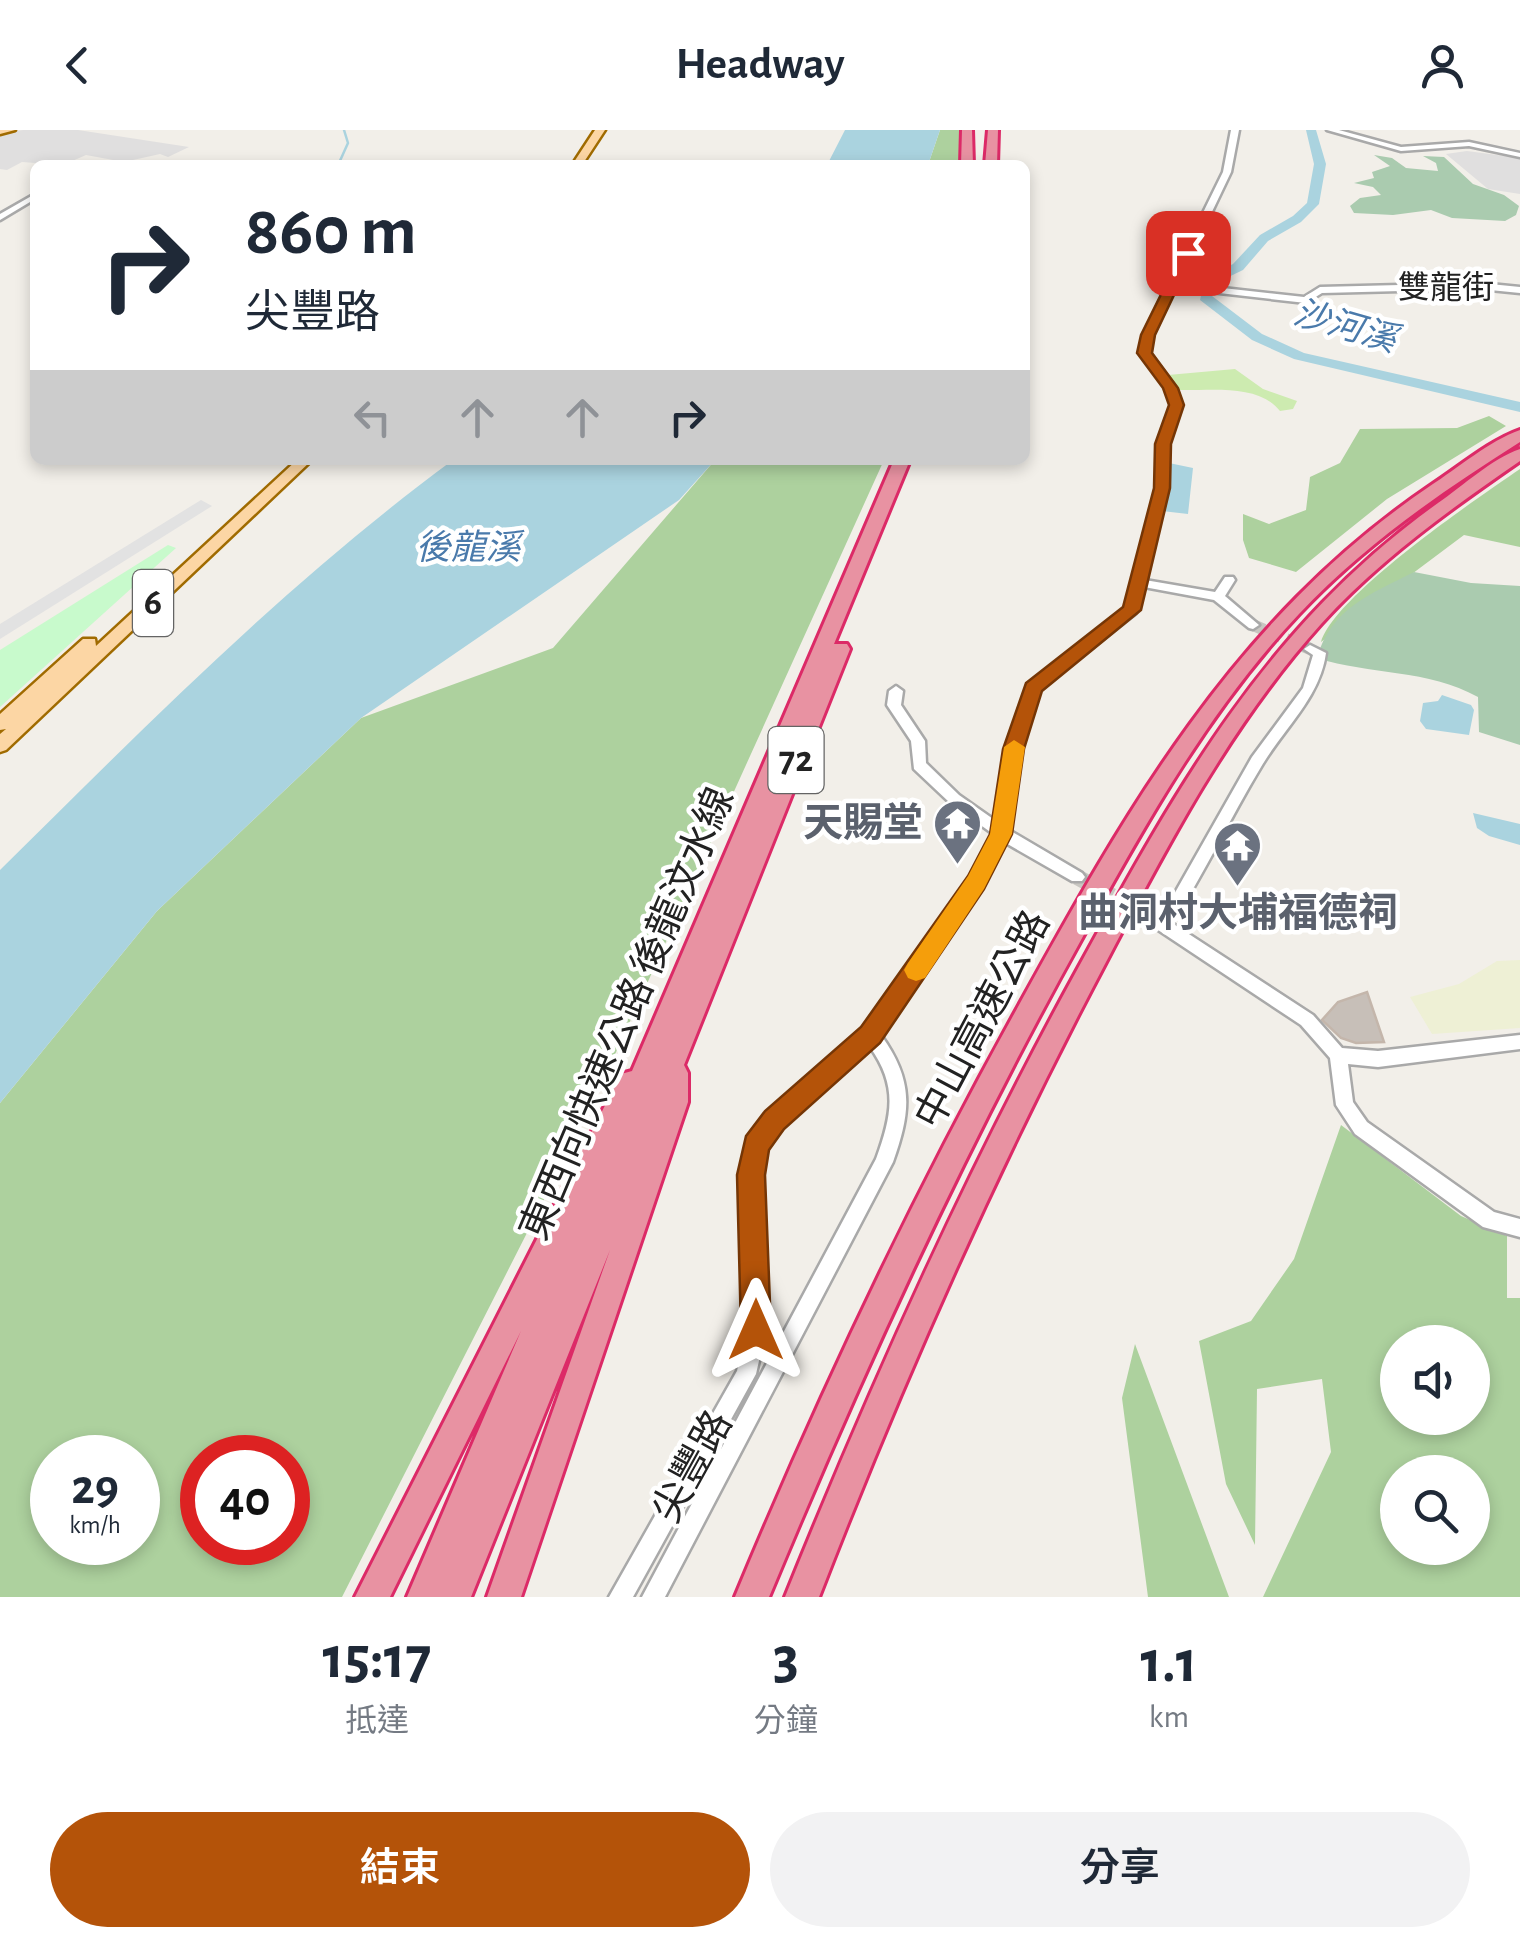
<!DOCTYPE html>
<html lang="zh-TW">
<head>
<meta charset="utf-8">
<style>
  body { margin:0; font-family:"Alegreya Sans","Noto Sans TC",sans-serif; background:#f2f2f3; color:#1f2937; height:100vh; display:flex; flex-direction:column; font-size:38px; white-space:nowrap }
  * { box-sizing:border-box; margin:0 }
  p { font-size:32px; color:#747a83 }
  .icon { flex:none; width:55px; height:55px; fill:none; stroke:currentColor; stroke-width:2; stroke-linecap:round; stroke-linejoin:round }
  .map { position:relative; height:1467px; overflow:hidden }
  .sheet { display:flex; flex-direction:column; background:#fff; flex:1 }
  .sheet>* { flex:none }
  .guide { position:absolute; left:30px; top:30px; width:1000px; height:305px; border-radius:15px; box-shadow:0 5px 15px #0003; background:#fff; color:#1f2937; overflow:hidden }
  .fabs { position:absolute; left:1380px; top:1195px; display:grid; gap:20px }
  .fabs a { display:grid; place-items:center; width:110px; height:110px; border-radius:50%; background:#fff; box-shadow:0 5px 15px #0003; font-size:50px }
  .speed { position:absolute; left:30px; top:1305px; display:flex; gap:20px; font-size:50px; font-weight:700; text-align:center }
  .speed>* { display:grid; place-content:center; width:130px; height:130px; border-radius:50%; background:#fff; box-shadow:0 5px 15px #0003; line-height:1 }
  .speed small { font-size:25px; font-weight:400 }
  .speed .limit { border:15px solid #d22; background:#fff; color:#111 }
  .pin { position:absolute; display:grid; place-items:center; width:85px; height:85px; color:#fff; margin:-42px; border-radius:20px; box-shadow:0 5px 15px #0006 }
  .me { position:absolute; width:110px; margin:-55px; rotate:0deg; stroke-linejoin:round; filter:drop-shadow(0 0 8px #0008) }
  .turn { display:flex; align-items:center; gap:35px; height:210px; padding:0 50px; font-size:45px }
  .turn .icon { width:130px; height:130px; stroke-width:2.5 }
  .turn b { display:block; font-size:70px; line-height:85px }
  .lanes { display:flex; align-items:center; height:95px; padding:0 50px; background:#0003; justify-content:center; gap:50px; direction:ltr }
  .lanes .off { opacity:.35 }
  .eta { display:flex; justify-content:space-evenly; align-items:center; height:170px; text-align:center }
  .eta b { font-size:60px; font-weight:600; line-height:70px }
  .cta { display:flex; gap:20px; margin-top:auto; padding:20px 50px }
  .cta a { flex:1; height:115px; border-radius:60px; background:#b45309; color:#fff; font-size:40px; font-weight:600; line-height:115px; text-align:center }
  .cta a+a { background:#f2f2f3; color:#1f2937 }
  header { display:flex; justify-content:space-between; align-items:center; height:130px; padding:0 50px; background:#fff; font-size:45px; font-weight:600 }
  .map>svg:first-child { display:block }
</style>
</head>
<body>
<header><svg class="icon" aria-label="back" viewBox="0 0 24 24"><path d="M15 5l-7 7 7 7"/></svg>Headway<svg class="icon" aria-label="person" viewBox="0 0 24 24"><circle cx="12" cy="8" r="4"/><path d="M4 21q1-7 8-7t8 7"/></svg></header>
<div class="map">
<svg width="1520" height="1467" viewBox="0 0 1520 1467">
  <rect width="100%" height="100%" fill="#f2efe9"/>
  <path fill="#e0dfdf" d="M23 0H78L189 17 168 27 160 24 124 32 86 25 63 35 22 32 7 40 0 39V3Z
    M1467 21 1520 28V64L1488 59 1446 24Z"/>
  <path fill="#eef0d5" d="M1520 830V898L1432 904 1410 867 1459 854 1497 831Z"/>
  <path fill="#cdebb0" d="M1235 239 1263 259 1297 271 1293 279 1280 281C1258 253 1210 261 1178 260L1168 245Z"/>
  <path fill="#add19e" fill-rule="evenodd" d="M940 0H962L961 35H928Z
    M1489 286 1506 296 1387 369 1296 442 1249 428 1243 410V384L1269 394 1306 380 1310 347 1340 333 1360 299 1457 298Z
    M715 330H818L842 335 847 330H884L593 973 342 1467H0V973L157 781 361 588 553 518ZM52 1328H138V1412H52ZM202 1328H288V1412H202Z
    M1520 339V417L1464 405 1321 512C1335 465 1476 369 1520 339Z
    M1341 995 1461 1086 1507 1106V1168H1520V1467H1263L1331 1322 1322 1249 1257 1259 1255 1415 1226 1354 1199 1211 1251 1191 1294 1129ZM1398 1212H1472V1288H1398ZM1398 1342H1472V1418H1398Z
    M1135 1214 1229 1467H1148L1122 1268Z"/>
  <path fill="#aacbaf" d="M1374 25 1392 28 1406 38 1438 41 1436 33 1423 26 1444 27 1473 54 1504 65 1519 76 1516 85 1505 91 1452 88 1431 80 1393 85 1354 83 1350 76 1360 68 1381 65 1373 57 1354 53 1374 48 1372 42 1390 36Z
    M1414 442 1471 453 1520 456V615L1479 602 1478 567C1428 539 1370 545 1317 528 1331 478 1371 464 1414 442Z"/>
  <path fill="#c8facc" d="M168 415 176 418 0 577V520Z"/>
  <path fill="#e2e2e2" d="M201 370 212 376 0 509V494Z"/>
  <path fill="#aad3df" d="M845 0H940L928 35H827Z
    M453 330H715L679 370 361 588 157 781 0 973V740C148 594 285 454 453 330Z
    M1169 333 1193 338 1188 384 1162 381 1170 350Z
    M1442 565 1471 575 1474 580 1469 605 1426 599 1420 591 1423 573 1438 571Z
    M1473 683 1520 694V715L1489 706 1477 698Z"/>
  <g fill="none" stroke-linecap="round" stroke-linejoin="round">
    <path stroke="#aad3df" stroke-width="2.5" d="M339 33 348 13 344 0"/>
    <path fill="#aad3df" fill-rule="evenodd" d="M1306 0H1316L1326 34 1319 74 1301 92 1268 111 1243 140 1216 153 1212 166 1262 204 1304 223 1520 272V282L1294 229 1252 210 1200 170 1205 148 1233 134 1260 105 1293 86 1307 73 1314 34Z"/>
  </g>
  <path fill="#c7bfb8" stroke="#c4b6ab" stroke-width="2.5" d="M1367 862 1384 912 1356 913 1341 908 1322 890 1338 872Z"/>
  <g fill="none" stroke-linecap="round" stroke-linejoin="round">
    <path stroke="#c8c6c1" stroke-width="12" stroke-dasharray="12 6" stroke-linecap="butt" d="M1253 495 1310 519"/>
    <path stroke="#c8c6c1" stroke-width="16" stroke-dasharray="16 8" stroke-linecap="butt" d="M1077 747 1145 784"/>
    <defs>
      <path id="minor" d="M1231 0H1239L1231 42 1178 153 1304 167 1320 157 1480 153 1520 157V163L1480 159 1322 163 1306 173 1175 158 1153 205 1150 223 1176 258 1182 275 1168 315V358L1145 450 1215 462 1225 447H1233L1235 450 1225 466 1259 495 1253 499 1249 498 1214 470 1144 457 1136 483 1039 560 1021 619 1009 700 1082 743 1085 747 1082 751H1072L1004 712 981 756 881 905C914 951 911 981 893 1032L665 1467H642L876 1029C892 985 898 956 870 917L780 996 764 1018 760 1045 766 1200 756 1244 633 1467H609L737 1241 746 1200 742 1045 750 1009 768 984 865 900 971 748 993 704 949 672 914 639 911 611 887 575 889 561 896 556 903 561 901 575 925 611 926 633 959 665 996 691 1007 619 1028 555 1126 478 1156 358 1158 315 1172 275 1166 258 1140 223 1143 205 1223 42Z
        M1327 0H1339L1401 17 1469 12 1520 23V27L1469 16 1401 21Z
        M35 64V69L0 90V84Z
        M1310 515 1326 523C1320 568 1283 599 1261 637 1230 688 1205 743 1172 793L1313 885 1342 918 1378 921 1520 905V919L1378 937 1348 934 1353 972 1367 992 1494 1082 1520 1089V1107L1483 1097 1355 1004 1336 975 1330 928 1301 895 1140 788 1137 784 1140 780 1145 778 1160 786 1172 768 1252 627 1303 558 1313 525 1304 519Z"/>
      <path id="major" d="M0 0H15L0 4Z
        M595 0H605L582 35H572Z
        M297 330H312L6 620 0 622V604L6 599 0 600V584L83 509H95L96 516Z"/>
      <path id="highway" d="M962 0H972L973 35H961Z
        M988 0H998L997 35H985Z
        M1520 300V312C1441 362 1364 415 1299 484 1209 579 1144 696 1081 810 963 1022 862 1243 769 1467H735C817 1269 909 1074 1013 886 1125 682 1233 490 1430 356 1458 338 1489 311 1520 300Z
        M1520 319V331C1449 380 1379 430 1321 494 1231 594 1168 714 1106 832 997 1038 903 1250 819 1467H785C871 1254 965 1044 1076 842 1176 659 1265 497 1438 373 1463 356 1491 329 1520 319Z
        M894 330H910L834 514H847L850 519 684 935 688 943V972L521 1467H487L610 1120 471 1467H407L521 1201 390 1467H355L621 944 632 941Z"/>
    </defs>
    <use href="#minor" stroke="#a9a9a9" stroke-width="5"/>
    <use href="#major" stroke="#a06b00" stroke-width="5"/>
    <use href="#highway" stroke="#dc2a67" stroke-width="6"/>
    <use href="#minor" fill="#fff" fill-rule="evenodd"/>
    <use href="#major" fill="#fcd6a4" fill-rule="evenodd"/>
    <use href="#highway" fill="#e892a2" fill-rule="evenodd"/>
  </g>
  <path fill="#b45309" stroke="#753606" stroke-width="2.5" d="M1183 120 1194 123 1155 205 1152 223 1178 258 1184 275 1171 314 1170 358 1141 480 1042 561 1024 619 1012 704 984 759 880 913 784 999 769 1020 765 1045 771 1200 767 1211 756 1215 746 1211 741 1200 737 1045 746 1006 765 981 861 897 968 746 990 704 1003 619 1026 553 1123 477 1154 358 1155 314 1169 275 1163 258 1137 223 1141 205Z"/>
  <path fill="#f59e0b" d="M1014 610 1025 617 1012 704 984 759 925 848 916 851 908 848 904 840 908 833 968 746 990 704 1004 617Z"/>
  <defs>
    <symbol id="temple-pin" viewBox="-11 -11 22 30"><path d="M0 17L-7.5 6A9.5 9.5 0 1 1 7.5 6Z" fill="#6b7280" stroke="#fff"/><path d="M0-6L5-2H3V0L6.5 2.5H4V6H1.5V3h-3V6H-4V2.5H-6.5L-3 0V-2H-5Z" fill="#fff"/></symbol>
  </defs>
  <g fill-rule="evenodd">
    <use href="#temple-pin" x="930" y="666" width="55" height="75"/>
    <use href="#temple-pin" x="1210" y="688" width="55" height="75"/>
  </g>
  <g text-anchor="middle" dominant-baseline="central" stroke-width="9" stroke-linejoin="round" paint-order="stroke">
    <g font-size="32" fill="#222" stroke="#fff">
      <text x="1446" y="158">雙龍街</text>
    </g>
    <g font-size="35" font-style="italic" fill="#4a7aab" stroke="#fff">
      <text transform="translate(1345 197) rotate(16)">沙河溪</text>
      <text x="468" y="418">後龍溪</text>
    </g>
    <g fill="#fff" stroke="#646464" stroke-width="2.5">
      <rect x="133" y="440" width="40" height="66" rx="8"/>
      <rect x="768.5" y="597" width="55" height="66" rx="8"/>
    </g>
    <g font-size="38" font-weight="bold" fill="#222">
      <text x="153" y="473">6</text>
      <text x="796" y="630">72</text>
    </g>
    <g font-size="40" font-weight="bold" fill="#5b616d" stroke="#fff" text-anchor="end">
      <text x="923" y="694">天賜堂</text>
      <text x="1238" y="784" text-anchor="middle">曲洞村大埔福德祠</text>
    </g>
    <g font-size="40" fill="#222" stroke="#fff">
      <text transform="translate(628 884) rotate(-67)">東西向快速公路 後龍汶水線</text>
      <text transform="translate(983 890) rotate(-62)">中山高速公路</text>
      <text transform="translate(693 1337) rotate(-61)">尖豐路</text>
    </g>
  </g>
</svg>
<div class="fabs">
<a><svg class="icon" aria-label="sound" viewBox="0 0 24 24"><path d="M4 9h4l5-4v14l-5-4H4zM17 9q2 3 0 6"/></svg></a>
<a><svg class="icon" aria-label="search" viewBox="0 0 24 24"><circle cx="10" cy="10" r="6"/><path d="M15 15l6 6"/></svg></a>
</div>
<div class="speed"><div>29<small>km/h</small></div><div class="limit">40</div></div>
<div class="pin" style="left:1188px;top:123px;background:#d93025"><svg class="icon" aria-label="arrive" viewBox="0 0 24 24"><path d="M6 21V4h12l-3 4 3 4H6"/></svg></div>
<svg class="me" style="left:756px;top:1200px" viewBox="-20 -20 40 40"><path d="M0-17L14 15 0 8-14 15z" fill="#b45309" stroke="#fff" stroke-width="4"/></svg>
<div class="guide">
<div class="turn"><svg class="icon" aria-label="right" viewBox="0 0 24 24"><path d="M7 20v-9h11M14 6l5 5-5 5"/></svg><div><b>860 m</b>尖豐路</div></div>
<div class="lanes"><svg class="icon off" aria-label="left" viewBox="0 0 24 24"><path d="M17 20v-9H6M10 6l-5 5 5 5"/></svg><svg class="icon off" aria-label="ahead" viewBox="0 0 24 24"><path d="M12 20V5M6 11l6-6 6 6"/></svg><svg class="icon off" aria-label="ahead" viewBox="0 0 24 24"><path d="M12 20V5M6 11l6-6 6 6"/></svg><svg class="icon" aria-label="right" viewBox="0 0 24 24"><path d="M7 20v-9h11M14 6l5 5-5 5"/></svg></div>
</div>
</div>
<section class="sheet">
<div class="eta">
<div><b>15:17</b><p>抵達</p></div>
<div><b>3</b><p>分鐘</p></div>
<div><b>1.1</b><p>km</p></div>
</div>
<div class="cta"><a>結束</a><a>分享</a></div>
</section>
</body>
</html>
